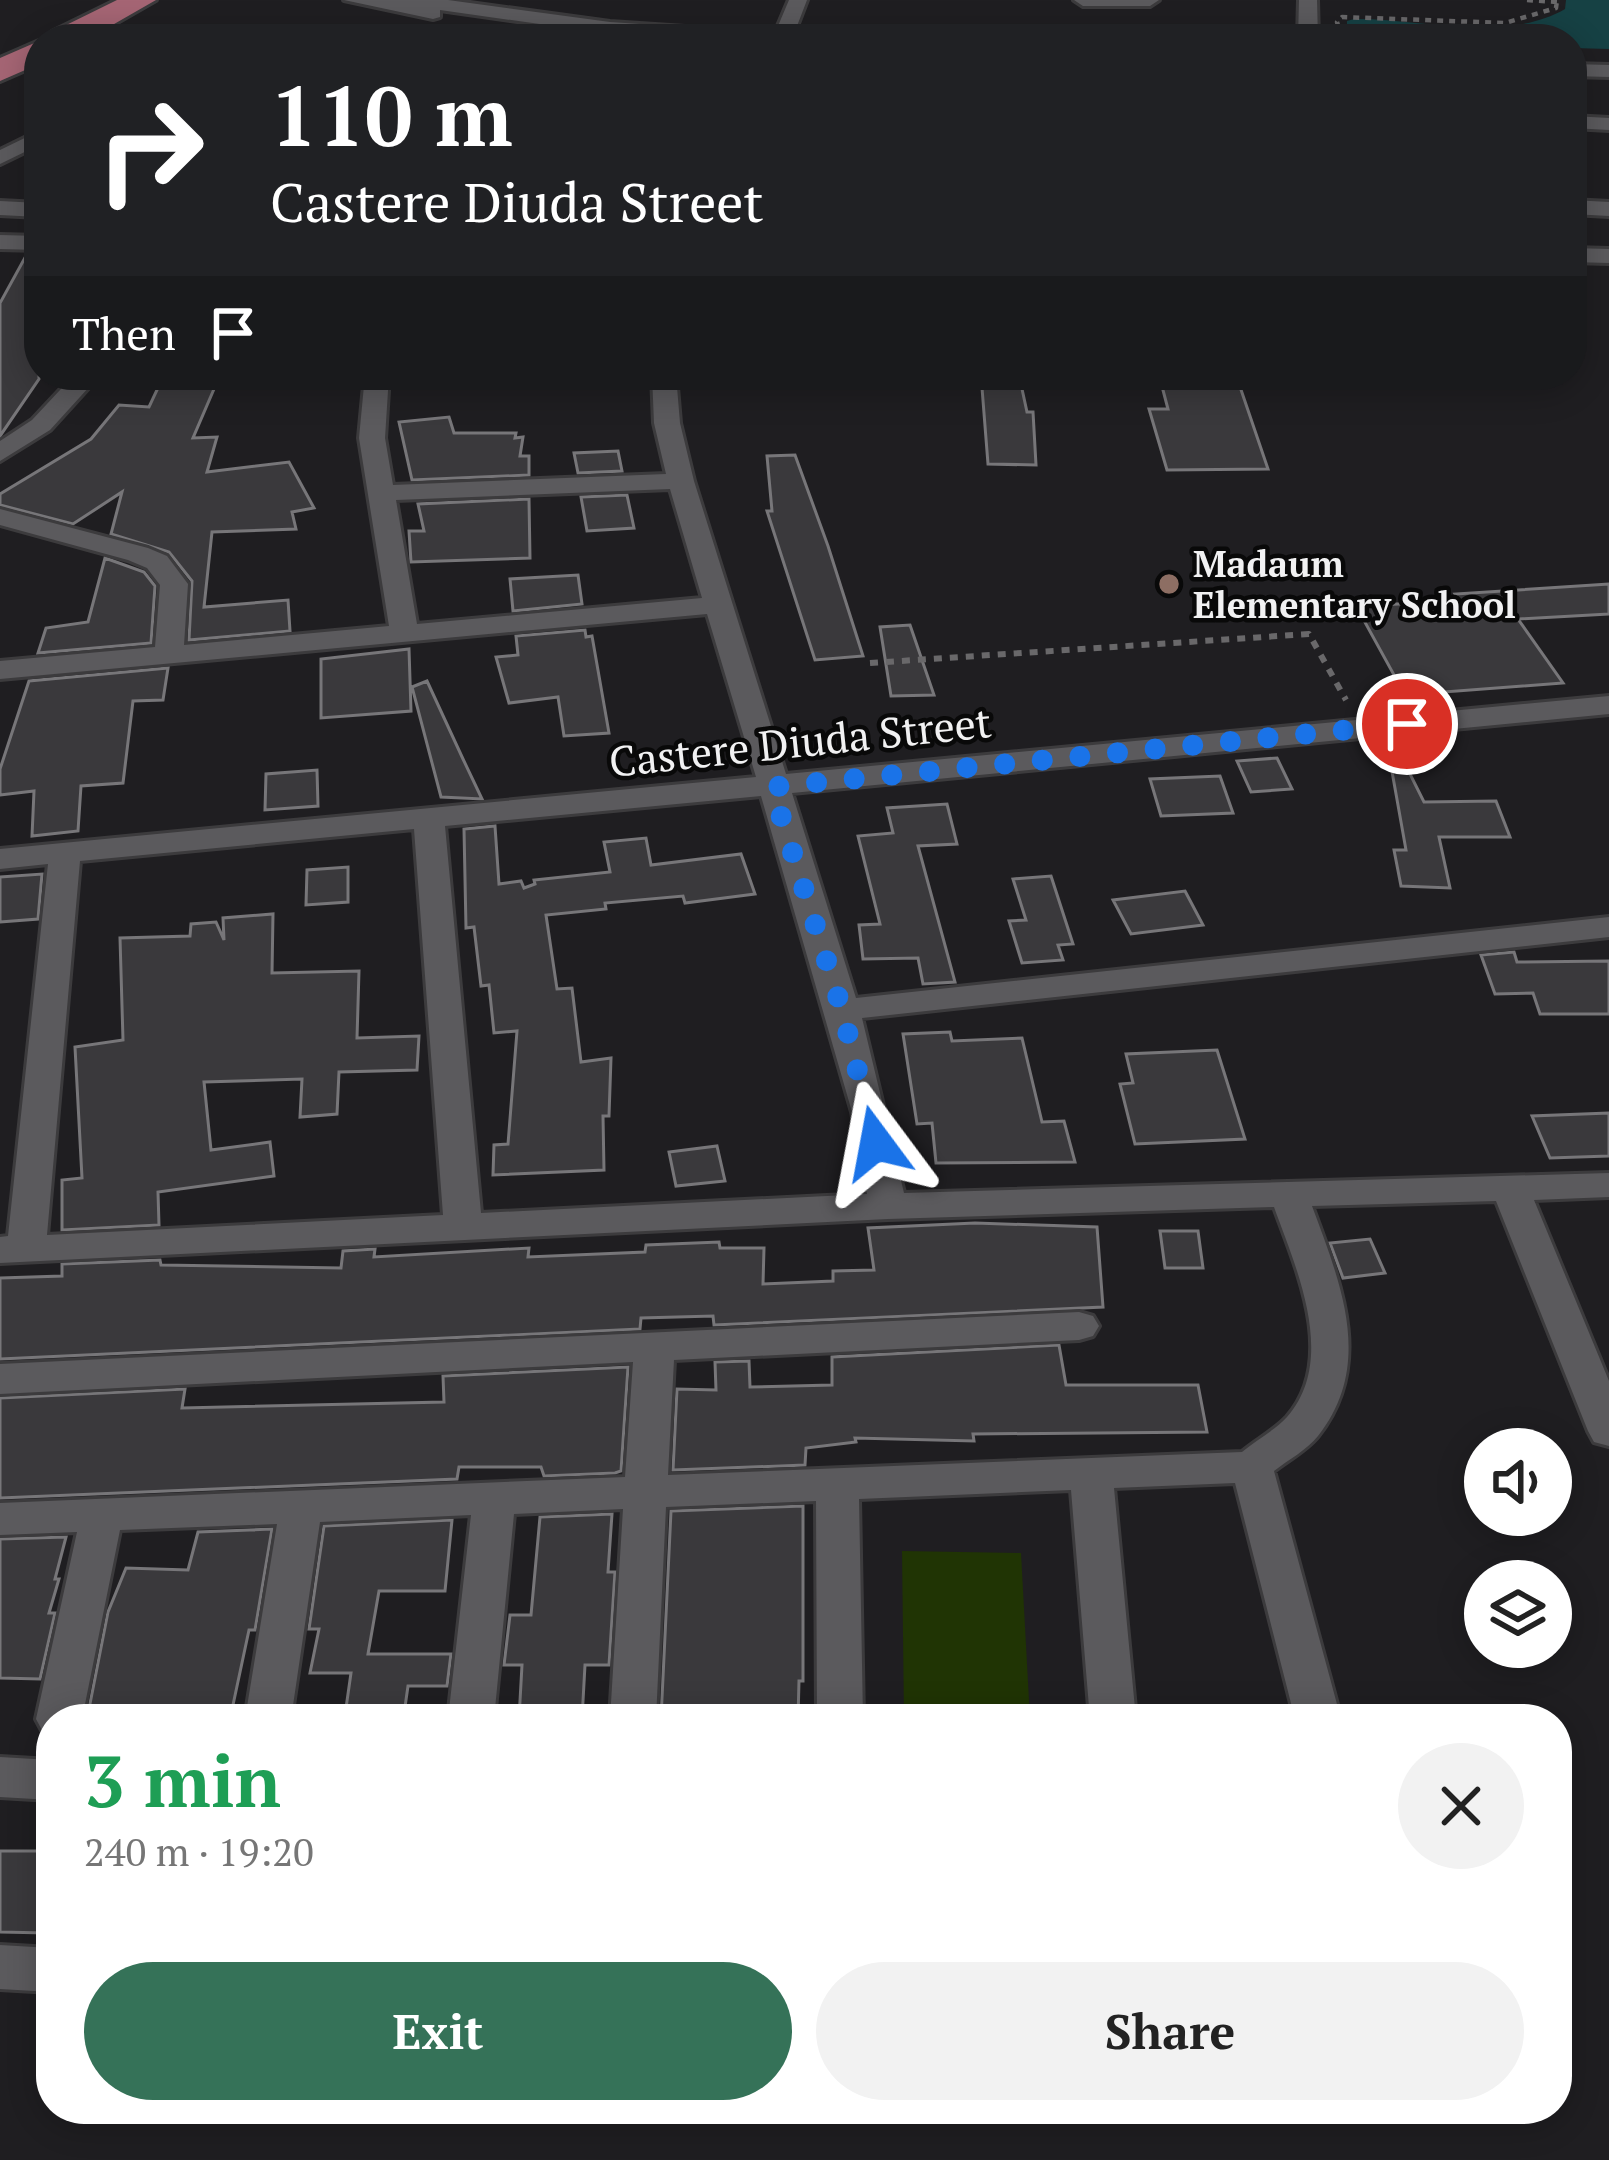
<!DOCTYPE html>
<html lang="en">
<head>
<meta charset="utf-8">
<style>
  body { margin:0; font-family:"PT Serif",serif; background:#f2f2f2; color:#222; height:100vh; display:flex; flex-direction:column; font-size:45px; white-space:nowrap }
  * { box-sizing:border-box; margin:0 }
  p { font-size:39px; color:#767676 }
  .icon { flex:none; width:66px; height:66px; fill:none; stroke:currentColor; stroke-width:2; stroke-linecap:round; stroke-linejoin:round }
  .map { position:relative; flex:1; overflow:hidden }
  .sheet { position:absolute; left:36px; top:1704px; width:1536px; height:420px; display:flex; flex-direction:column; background:#fff; border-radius:48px; box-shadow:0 6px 30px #0003 }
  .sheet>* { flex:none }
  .top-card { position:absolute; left:24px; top:24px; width:1563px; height:366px; border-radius:48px; box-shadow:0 6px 30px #0003; background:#202124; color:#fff; overflow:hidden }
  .tools { position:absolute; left:1464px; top:1428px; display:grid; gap:24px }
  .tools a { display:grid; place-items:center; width:108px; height:108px; border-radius:50%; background:#fff; box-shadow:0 6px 30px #0003; font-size:60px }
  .pin { position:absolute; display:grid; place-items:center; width:102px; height:102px; color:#fff; margin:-51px; border:6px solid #fff; border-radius:50%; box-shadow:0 3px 12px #0007 }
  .me { position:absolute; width:132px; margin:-66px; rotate:347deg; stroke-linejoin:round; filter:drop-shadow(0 0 9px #0008) }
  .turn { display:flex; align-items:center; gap:42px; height:252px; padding:0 48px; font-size:54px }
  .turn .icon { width:156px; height:156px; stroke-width:2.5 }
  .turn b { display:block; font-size:84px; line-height:102px }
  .then { display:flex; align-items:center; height:114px; padding:0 48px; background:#0003; gap:24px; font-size:45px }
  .round { display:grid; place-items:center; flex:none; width:126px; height:126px; border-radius:63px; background:#f2f2f2 }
  .overview { display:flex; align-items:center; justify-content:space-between; height:204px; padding:0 48px }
  h1 { font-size:72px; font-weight:700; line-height:90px; color:#1e9e55 }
  .button { display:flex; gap:24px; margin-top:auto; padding:24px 48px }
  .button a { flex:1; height:138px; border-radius:72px; background:#357258; color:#fff; font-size:48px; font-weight:700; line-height:138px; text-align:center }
  .button a+a { background:#f2f2f2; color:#222 }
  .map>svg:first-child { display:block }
</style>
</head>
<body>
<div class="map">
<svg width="1609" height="2160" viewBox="0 0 1609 2160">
  <rect width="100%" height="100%" fill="#1f1e21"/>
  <path fill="#203404" d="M902 1551 1021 1553 1030 1719H904Z"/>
  <path fill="#164144" d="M1566 0H1609V49L1572 48V39H1352L1347 35V21L1354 19C1420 18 1504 44 1565 9Z"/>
  <path fill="#3a393c" stroke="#777679" stroke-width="3" d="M27 254H39V379L0 436V303Z
    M164 375H220L193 438 217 437 207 472 289 462 314 508 292 512 296 529 212 532 204 607 288 600 290 631 189 640 192 581 169 552 111 534 122 492 73 524 0 505V494L91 439 119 405 149 407Z
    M981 375H1019L1027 412H1033L1036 465 988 464Z
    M1159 375H1236L1268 469 1167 470 1149 409H1168Z
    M449 417 454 433H516L515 438 523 437 520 456H529V475L412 480 399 422Z
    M618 451 622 471 578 473 574 453Z
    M795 455 828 546 863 656 815 660 767 511H772L767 456Z
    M627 495 634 528 587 531 581 497Z
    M529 499 530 558 411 562 409 531H424L418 504Z
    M105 558 144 572 155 586 151 643 38 653 46 628 88 622Z
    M578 575 582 604 513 611 510 579Z
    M1609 584V614L1518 619 1563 683 1405 695 1356 606 1459 601 1455 594Z
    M910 625 934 695 891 696 880 627Z
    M585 630 586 637 592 636 609 733 564 736 558 697 509 703 496 657 518 655 516 636Z
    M409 649 411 711 321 718V659Z
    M168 668 163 700 133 701 123 783 81 786 78 831 32 836 34 791 0 795V769L29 681Z
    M427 681 463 759 482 799 441 797 412 687Z
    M1396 746 1424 802 1496 801 1510 837H1439L1450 888 1401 886 1394 850H1406L1388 749Z
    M1277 758 1292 789 1251 792 1237 761Z
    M317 770 318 806 265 810 266 774Z
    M1220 776 1233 813 1161 816 1150 779Z
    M947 804 957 844 918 846 955 982 923 984 918 958 863 959 859 925 880 924 858 836 893 833 887 808Z
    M495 826 499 884 521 881 524 888 535 884 534 880 610 872 604 842 646 838 651 865 741 854 755 894 685 903 683 896 605 903 606 909 546 915 557 989 572 988 581 1062 611 1058 609 1116H603L604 1170 493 1175 494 1145 508 1144 517 1031 494 1033 489 985 481 986 474 927 466 928 464 829Z
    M348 867V902L306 905 307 870Z
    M42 874 38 919 0 922V877Z
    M1051 876 1073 944 1058 945 1063 960 1022 963 1009 921 1026 920 1013 879Z
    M1185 891 1203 925 1131 934 1113 900Z
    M273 914 272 973 359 971 357 1038 419 1036 417 1070 339 1072 337 1114 300 1117 302 1079 204 1082 211 1150 270 1142 274 1176 158 1192 159 1225 62 1230V1180L82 1178 75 1047 123 1040 120 938 190 936 191 924 216 922 224 940 223 918Z
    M1514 952 1517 962 1609 961V1014H1540L1533 993 1495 994 1481 955Z
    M950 1032 952 1041 1022 1038 1042 1122 1064 1121 1075 1162 936 1163 932 1123 917 1124 903 1034Z
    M1217 1050 1245 1139 1135 1144 1120 1084 1133 1083 1126 1054Z
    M1609 1113V1156L1550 1158 1532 1116Z
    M717 1146 725 1181 676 1186 669 1152Z
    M975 1223 1097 1227 1103 1307 714 1325 713 1316 641 1318 640 1329 0 1359V1278L62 1276V1264L160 1260 161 1265 341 1268 343 1251 375 1249 374 1257 529 1248 528 1257 645 1252 646 1245 719 1242 720 1248H764L763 1284 833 1281V1271L874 1270 868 1228Z
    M1160 1231H1198L1203 1268H1165Z
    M1370 1239 1385 1273 1343 1278 1330 1243Z
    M1059 1345 1066 1385H1198L1207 1432 973 1434 974 1441 855 1438 856 1442 806 1448 805 1465 673 1470 677 1389 716 1390 715 1362 749 1361 750 1387 832 1385V1357Z
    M628 1367 621 1471 615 1473 544 1476 541 1467H459L457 1479 0 1498V1398L185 1389 182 1408 444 1402 443 1376Z
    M803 1506V1681H799L798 1719H661L671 1511Z
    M612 1514 608 1572H615L609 1665H585L582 1719H519L522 1665H504L510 1615H531L540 1517Z
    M452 1520 445 1591H379L368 1654H451L447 1686H408L404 1714 345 1715 351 1673H310L319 1629H309L324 1526Z
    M272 1529 255 1630H249L230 1719H87L108 1612 126 1568 188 1570 198 1532Z
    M66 1537 55 1579H59L49 1613H55L40 1679 0 1678V1539Z
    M0 1851H51L46 1933 0 1932Z"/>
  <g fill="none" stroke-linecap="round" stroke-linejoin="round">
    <defs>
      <path id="minor" d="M344 0H448L610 22 775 33 789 0H807L792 39 610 34 440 10V17L433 19Z
        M1074 0H1159L1150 6H1083Z
        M1299 0H1317L1318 39H1298Z
        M1572 64 1609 65V77L1572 76Z
        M1572 116 1609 118V130L1572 128Z
        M39 131V145L0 164V150Z
        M1572 200 1609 202V216L1572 214Z
        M0 201 39 203V217L0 215Z
        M0 235 39 236V250L0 249Z
        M1572 248 1609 249V263L1572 262Z
        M74 375H100L50 430 0 461V441L32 420Z
        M365 375H389L385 438 393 485 666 474 654 423 652 375H676L680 423 694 481 786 774 1609 696V714L792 793 856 998 1609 917V937L862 1018 904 1193 1609 1173V1197L1534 1200 1609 1381V1446L1594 1442 1588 1431 1496 1201 1312 1206C1340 1282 1375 1364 1318 1436 1307 1450 1288 1460 1274 1471L1341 1719H1295L1235 1483 1114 1488 1136 1719H1090L1071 1490 859 1499 863 1719H817L816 1501 666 1507 656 1719H610L623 1509 514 1514 494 1719H448L471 1515 320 1522 291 1719H245L277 1524 120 1530 82 1719H51V1735L43 1732 36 1719 77 1532 0 1535V1503L625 1477 633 1362 0 1394V1364L1079 1312 1093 1316 1099 1326 1093 1336 1079 1340 674 1360 668 1475 1242 1452C1256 1440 1274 1431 1287 1417 1338 1359 1296 1268 1274 1207L888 1219 0 1263V1237L8 1236 48 864 0 869V849L756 777 707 614 0 679V661L155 647 160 585 147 568 128 560 0 525V509L148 548 167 556 188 584 184 645 389 626 359 438ZM670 489 702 598 417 624 396 500ZM761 796 852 1112 867 1194 481 1213 445 826ZM414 829 443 1215 47 1235 80 861Z
        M0 1757 51 1760V1800L0 1797Z
        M0 1945 51 1948V1992L0 1989Z"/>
      <path id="primary" d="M117 0H156L88 39H47L52 32Z
        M39 41V64L0 81V58Z"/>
    </defs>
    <use href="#minor" stroke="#3c3b3d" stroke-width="6"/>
    <use href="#primary" stroke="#3c3b3d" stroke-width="6"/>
    <path stroke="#69686a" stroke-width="4.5" stroke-dasharray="6 6" stroke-linecap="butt" d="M1527 0 1557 2
      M1342 39 1337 22 1342 17 1505 23 1556 8 1557 0"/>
    <path stroke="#69686a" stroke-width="6" stroke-dasharray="8 8" stroke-linecap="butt" d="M870 663 1309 634 1346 700"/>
    <use href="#minor" fill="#5b5a5d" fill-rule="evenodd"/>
    <use href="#primary" fill="#a56574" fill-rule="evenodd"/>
  </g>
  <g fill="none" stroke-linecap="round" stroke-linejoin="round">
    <path stroke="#1a73e8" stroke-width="21" stroke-dasharray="0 37.8" d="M876 1143 842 1010 772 787 1407 724"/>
  </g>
  <circle fill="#8d6e63" stroke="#090909" stroke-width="4.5" cx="1169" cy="584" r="12"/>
  <g text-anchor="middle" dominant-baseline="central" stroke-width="9" stroke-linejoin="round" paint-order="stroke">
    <g font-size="36" font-weight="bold" fill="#f1f1f2" stroke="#090909" text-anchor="start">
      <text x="1193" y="563">Madaum<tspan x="1193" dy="41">Elementary School</tspan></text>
    </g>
    <g font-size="42" fill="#f1f1f2" stroke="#090909">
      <text transform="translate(800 741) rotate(-6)">Castere Diuda Street</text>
    </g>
  </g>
</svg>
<div class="tools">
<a><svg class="icon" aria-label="sound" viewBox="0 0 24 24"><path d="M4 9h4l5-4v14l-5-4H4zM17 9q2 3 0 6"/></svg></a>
<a><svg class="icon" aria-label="layers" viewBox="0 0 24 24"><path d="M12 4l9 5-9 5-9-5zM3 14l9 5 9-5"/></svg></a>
</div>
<div class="pin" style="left:1407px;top:724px;background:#d93025"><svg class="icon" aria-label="arrive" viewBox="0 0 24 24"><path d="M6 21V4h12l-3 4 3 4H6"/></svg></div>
<svg class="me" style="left:876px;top:1143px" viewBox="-20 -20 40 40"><path d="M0-17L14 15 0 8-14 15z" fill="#1a73e8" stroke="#fff" stroke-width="4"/></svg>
<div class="top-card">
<div class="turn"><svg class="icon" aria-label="right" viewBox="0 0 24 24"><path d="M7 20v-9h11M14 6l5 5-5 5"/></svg><div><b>110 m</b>Castere Diuda Street</div></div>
<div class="then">Then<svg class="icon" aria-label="arrive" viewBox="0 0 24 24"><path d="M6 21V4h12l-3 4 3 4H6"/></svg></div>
</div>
<section class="sheet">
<div class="overview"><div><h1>3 min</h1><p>240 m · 19:20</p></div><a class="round"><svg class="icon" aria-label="close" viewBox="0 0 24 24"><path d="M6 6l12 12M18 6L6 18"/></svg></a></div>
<div class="button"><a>Exit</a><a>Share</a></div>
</section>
</div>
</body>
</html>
